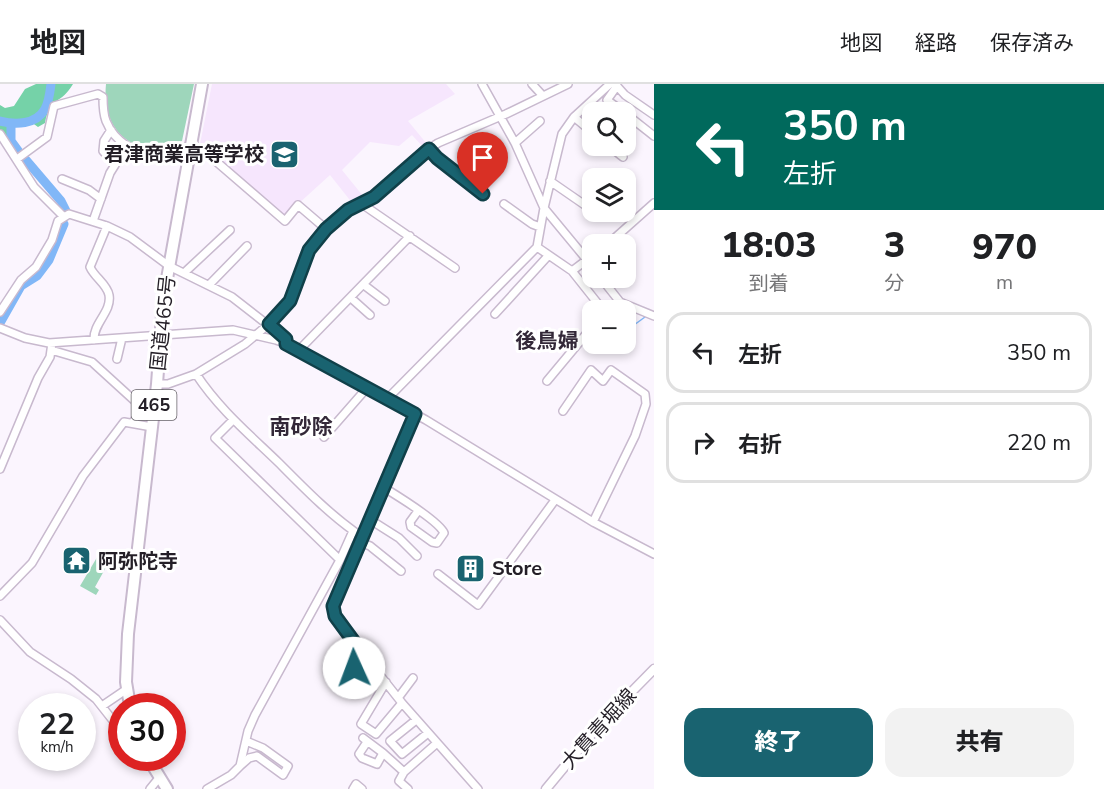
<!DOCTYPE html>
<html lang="ja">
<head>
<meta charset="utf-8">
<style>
  body { margin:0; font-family:"Nunito Sans","Noto Sans JP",sans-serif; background:#f2f2f2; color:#202124; height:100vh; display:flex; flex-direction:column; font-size:22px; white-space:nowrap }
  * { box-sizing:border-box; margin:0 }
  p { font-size:20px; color:#757577 }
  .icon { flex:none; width:33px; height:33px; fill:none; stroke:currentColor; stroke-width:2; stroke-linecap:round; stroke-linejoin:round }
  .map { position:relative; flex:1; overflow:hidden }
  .sheet { display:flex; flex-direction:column; background:#fff; width:450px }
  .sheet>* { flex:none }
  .banner { background:#00695c; color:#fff; overflow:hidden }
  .controls { position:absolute; left:582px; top:18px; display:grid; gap:12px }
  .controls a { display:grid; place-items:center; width:54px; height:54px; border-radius:12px; background:#fff; box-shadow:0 3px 9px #0003; font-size:30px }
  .speed { position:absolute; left:18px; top:609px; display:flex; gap:12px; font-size:30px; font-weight:700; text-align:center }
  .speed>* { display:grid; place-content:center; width:78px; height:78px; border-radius:50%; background:#fff; box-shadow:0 3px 9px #0003; line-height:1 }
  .speed small { font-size:15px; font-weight:400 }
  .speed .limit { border:9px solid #d22; background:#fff; color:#111 }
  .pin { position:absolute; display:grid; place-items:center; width:51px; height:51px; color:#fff; margin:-62px -26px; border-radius:50% 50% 50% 0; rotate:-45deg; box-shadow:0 0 6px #0007 }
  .pin .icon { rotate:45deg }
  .me { position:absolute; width:66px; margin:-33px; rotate:358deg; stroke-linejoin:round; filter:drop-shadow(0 0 4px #0008) }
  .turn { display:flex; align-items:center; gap:21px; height:126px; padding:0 30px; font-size:27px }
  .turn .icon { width:78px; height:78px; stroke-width:2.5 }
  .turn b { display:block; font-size:42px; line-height:51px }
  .eta { display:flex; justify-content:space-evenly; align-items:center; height:102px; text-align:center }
  .eta b { font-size:36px; font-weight:800; line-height:42px }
  .action { display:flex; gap:12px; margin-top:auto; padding:12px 30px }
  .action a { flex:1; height:69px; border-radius:18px; background:#196370; color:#fff; font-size:24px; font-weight:800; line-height:69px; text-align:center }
  .action a+a { background:#f2f2f2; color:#202124 }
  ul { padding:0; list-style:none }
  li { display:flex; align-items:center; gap:18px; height:81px; margin:0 12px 9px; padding:0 18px; border:3px solid #e0e0e0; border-radius:18px }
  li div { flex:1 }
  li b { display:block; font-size:22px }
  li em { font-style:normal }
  header { display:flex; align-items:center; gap:36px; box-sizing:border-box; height:84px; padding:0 30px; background:#fff; border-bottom:2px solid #e0e0e0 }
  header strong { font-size:28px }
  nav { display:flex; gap:33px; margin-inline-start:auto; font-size:21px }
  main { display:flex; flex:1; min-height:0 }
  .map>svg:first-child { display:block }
</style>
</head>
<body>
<header>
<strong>地図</strong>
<nav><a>地図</a><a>経路</a><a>保存済み</a></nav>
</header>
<main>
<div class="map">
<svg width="654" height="705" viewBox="0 0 654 705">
  <rect width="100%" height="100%" fill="#fbf5fe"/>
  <path fill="#f6e6fd" d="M212 0H446L455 10 408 37 427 60 424 64 412 51 399 62 370 58 342 86 363 112 353 120 330 91 297 121 287 134 200 60Z"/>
  <path fill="#9ed6bb" d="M106 0H194L182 57C136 76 101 50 106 0Z
    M99 470 110 476 95 503 99 506 96 511 80 502Z"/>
  <path fill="#75d2a8" d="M36 0H73C61 21 50 12 45 39L38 43 31 38 8 41 9 51 18 67H13L0 57V21L5 24 14 22 25 5Z"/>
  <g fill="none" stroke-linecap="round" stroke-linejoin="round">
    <path stroke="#81b7f7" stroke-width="1.5" d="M634 241 645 233"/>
    <path stroke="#81b7f7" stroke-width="9" d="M0 37C15 41 36 41 45 25 49 18 50 8 51 0
      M11 41V57L19 68
      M26 76 61 117 66 127
      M0 239 21 202 37 192 49 176 64 140"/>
    <defs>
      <path id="minor" d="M482 0 515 59 544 124 592 182
        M532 0 543 12
        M615 0 625 11 654 31
        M617 2 607 16 624 28
        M626 30 654 52
        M574 33 592 48
        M0 50 34 103 63 132
        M515 59 540 37
        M609 62 623 73
        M429 65 437 74 483 110
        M17 75 47 53 54 22 98 10 103 13C103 21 103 29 106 37 114 57 137 73 159 70 170 69 181 64 192 61L204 67 285 137 298 121 326 145
        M62 95 89 106 101 115
        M550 97 592 126
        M362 120 455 184
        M504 120 532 140 540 143
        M595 128 602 132
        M93 137 110 89 115 81 103 67 104 57 111 46
        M608 160 654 119
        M537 163 572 187 603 226
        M572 187 592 172
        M184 189 230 146
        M601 194 620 218 654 232
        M622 194 624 197
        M209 201 247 162
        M364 201 385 217
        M351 214 370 231
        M0 228 21 196 36 183 52 156 58 137 69 130 107 142 130 153 169 182 232 213 286 255V260
        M495 230 548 172
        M0 244 25 254 49 259 233 246 276 256 290 261 426 336 593 438 654 470
        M94 256C93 239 112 228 109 211 107 200 94 193 90 183L107 142
        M51 266 92 278 137 319 139 326 133 339
        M299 266 410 152
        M117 275 122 254
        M196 290C219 325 249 350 279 379 303 403 327 428 355 448
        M547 297 592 243
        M157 300H168L196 290 245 260 269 240 290 217 309 166 326 145 348 126 374 113 424 68 438 59 506 30 568 0
        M386 316 537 163 544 124 562 50 574 33 610 0
        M563 327 591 286 603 297 611 286 645 310 646 320 635 352 593 438
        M415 330 333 522V527L360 566 402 619 478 705
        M233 336 215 354 340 476
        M324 353 366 305
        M0 385 38 294 50 273 52 259
        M383 403C396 411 439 437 444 449L437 459 432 458 411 443 410 438 418 427
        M369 435 399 454 417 472
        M360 458 370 462 401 487
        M438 490 478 521 555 416
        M0 512 32 479 83 392 124 338 152 343
        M0 536 30 568 71 595 96 615 122 648
        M386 598 361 640 376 650 402 619
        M349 602 360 566
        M398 614 413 594
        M102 622 127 605
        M416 636 390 657 402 670 428 649
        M363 654 383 669 404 688
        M367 658 359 670 362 674 377 680 383 669
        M240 682 249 674 257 672 283 691 288 682 263 664 246 657
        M150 705 159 694
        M207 705 231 691 240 682 248 647 255 631 340 476 353 447
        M353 705 356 700 362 705
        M408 705 399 697 404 688 437 659"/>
      <path id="major" d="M546 705 600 640 654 585"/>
      <path id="highway" d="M130 622 126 598 128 550 157 300 163 217 202 0
        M148 674 167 705"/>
    </defs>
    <use href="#minor" stroke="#c8b9ce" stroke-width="10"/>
    <use href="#major" stroke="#c8b9ce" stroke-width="11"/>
    <use href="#highway" stroke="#c8b9ce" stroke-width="14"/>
    <use href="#minor" stroke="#fff" stroke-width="7"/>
    <use href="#major" stroke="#fff" stroke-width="8"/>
    <use href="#highway" stroke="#fff" stroke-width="10"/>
  </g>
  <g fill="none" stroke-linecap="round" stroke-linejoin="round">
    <defs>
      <path id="route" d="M354 584 360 566 335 532 333 522 415 330 286 260V255L269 240 290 217 309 166 326 145 348 126 374 113 429 65 437 74 483 110"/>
    </defs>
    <use href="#route" stroke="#104049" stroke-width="15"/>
    <use href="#route" stroke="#196370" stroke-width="10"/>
  </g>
  <defs>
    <symbol id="university-square" viewBox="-11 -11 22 22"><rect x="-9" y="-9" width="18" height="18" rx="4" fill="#196370" stroke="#fff"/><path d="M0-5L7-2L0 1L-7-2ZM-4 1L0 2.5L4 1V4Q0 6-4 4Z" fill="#fff"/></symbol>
    <symbol id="temple-square" viewBox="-11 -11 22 22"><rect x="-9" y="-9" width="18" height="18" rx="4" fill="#196370" stroke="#fff"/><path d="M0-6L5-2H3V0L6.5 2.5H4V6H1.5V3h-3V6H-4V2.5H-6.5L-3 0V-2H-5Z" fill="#fff"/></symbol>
    <symbol id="building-square" viewBox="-11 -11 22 22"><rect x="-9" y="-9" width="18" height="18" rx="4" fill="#196370" stroke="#fff"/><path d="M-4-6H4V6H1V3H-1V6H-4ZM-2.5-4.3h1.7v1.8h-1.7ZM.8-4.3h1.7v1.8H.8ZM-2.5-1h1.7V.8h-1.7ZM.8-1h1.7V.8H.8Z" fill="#fff"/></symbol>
  </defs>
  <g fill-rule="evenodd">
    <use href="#university-square" x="268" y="54" width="33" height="33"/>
    <use href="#temple-square" x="60" y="460" width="33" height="33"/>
    <use href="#building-square" x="454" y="468" width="33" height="33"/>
  </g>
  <g text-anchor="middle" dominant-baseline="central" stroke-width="6" stroke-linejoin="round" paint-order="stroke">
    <rect fill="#fff" stroke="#666268" stroke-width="1.5" x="131.5" y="306" width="45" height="30" rx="4.5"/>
    <g font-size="18" font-weight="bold" fill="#241f27">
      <text x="154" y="321">465</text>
    </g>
    <g font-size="20" font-weight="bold" fill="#241f27" stroke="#fff" text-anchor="start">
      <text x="264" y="70" text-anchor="end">君津商業高等学校</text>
      <text x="98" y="477">阿弥陀寺</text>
      <text x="492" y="484">Store</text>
    </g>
    <g font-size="20" fill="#241f27" stroke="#fff">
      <text transform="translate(163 239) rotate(-84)">国道465号</text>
      <text transform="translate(599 645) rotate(-48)">大貫青堀線</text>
    </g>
    <g font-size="21" font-weight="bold" fill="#332838" stroke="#fff">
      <text x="547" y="257">後鳥婦</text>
      <text x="301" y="343">南砂除</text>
    </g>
  </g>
</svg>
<div class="controls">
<a><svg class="icon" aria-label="search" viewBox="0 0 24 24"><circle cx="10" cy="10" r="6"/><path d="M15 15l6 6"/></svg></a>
<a><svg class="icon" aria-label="layers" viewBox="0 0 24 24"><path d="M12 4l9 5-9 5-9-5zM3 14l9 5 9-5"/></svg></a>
<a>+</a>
<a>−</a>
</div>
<div class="speed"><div>22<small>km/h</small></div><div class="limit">30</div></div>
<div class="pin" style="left:483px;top:110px;background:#d93025"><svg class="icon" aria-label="arrive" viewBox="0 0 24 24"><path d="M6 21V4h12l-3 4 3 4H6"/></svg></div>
<svg class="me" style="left:354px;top:584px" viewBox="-20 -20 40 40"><circle r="19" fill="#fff"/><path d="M0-13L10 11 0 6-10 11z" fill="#196370"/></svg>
</div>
<section class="sheet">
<div class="banner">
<div class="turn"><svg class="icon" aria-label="left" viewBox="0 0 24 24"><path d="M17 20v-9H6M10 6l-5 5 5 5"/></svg><div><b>350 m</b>左折</div></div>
</div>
<div class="eta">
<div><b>18:03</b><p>到着</p></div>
<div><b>3</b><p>分</p></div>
<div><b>970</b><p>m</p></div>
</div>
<ul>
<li><svg class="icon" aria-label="left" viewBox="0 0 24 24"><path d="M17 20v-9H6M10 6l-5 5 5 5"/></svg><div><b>左折</b></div><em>350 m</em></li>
<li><svg class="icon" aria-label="right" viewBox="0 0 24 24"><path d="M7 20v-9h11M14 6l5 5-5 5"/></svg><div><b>右折</b></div><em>220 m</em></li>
</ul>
<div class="action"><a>終了</a><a>共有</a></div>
</section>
</main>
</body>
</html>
